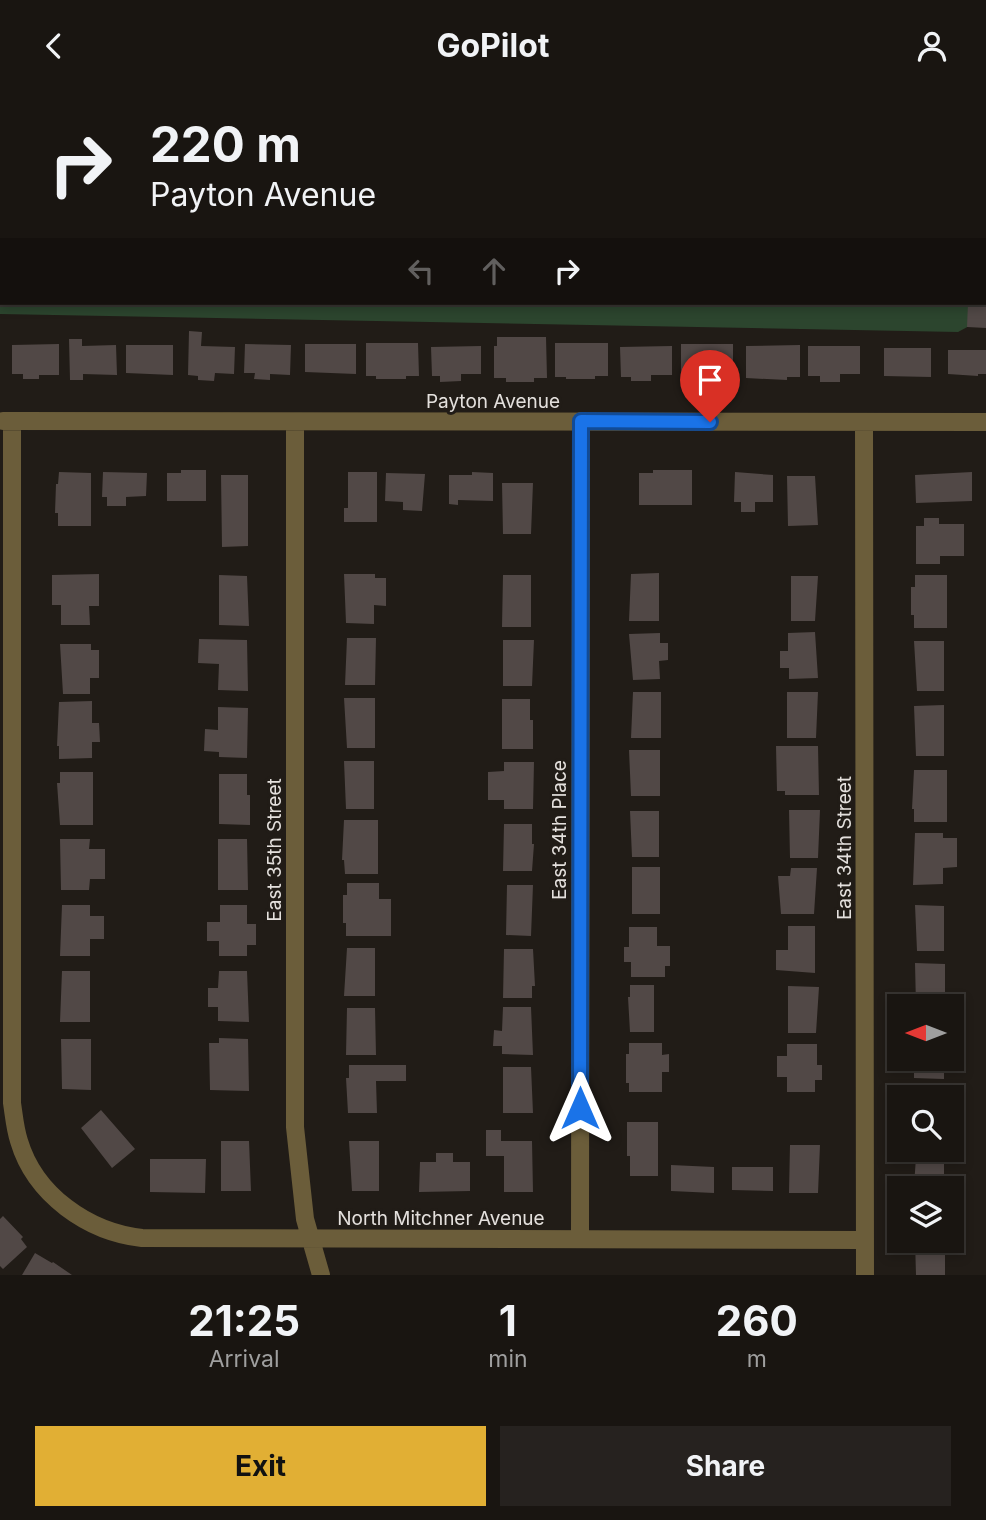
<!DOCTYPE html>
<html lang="en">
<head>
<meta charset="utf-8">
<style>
  body { margin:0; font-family:Inter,sans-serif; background:#26221f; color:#f1f3f6; height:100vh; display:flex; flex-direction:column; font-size:26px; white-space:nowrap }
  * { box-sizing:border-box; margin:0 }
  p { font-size:23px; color:#9f9f9f }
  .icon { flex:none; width:38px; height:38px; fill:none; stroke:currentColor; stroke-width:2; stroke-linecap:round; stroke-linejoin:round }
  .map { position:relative; height:1184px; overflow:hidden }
  .details { display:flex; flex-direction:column; background:#191511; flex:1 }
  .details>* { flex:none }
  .top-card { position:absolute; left:0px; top:0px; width:987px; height:214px; box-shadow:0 4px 10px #0003,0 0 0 2px #373431; background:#191511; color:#f1f3f6; overflow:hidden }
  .needle { width:46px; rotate:270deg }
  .controls { position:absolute; left:887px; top:903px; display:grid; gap:14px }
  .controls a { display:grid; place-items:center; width:77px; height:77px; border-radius:0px; background:#191511; box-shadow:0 4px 10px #0003,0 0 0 2px #373431; font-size:35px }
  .pin { position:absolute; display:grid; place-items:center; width:60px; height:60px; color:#fff; margin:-72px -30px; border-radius:50% 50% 50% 0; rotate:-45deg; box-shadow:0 0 7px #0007 }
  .pin .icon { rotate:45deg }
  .me { position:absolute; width:77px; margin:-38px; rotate:0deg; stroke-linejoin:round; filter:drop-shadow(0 0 5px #0008) }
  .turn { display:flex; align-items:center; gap:24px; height:147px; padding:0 35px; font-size:32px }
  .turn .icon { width:91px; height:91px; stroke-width:2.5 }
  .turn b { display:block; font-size:49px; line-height:60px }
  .lanes { display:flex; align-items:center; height:66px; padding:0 35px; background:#0003; justify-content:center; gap:35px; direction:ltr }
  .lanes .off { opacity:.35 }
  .eta { display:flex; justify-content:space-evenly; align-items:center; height:119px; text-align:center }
  .eta b { font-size:42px; font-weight:700; line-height:49px }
  .button { display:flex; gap:14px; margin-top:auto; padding:14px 35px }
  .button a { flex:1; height:80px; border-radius:0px; background:#e1af34; color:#111; font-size:28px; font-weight:700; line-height:80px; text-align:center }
  .button a+a { background:#26221f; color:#f1f3f6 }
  header { display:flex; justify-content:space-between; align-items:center; height:91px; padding:0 35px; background:#191511; font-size:32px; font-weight:700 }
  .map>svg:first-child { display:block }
</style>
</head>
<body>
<header><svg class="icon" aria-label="back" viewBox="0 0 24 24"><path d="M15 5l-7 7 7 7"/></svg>GoPilot<svg class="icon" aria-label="person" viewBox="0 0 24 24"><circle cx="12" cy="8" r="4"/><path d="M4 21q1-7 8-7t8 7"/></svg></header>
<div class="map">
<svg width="986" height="1184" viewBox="0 0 986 1184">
  <rect width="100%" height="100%" fill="#211c17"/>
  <path fill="#2c452e" d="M986 142V226L958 241 0 223V148L2 212H985Z"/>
  <path fill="#514846" d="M968 212H986V237L967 236Z
    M189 240 202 241 201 255 235 256 234 283 215 282 214 290 198 289V285L188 284Z
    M497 246H546L547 287H534V291H506V287H494V255H497Z
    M69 248H82V255L116 254 117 284 83 283V289H70Z
    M366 252H418L419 285H406V288H376V285H366Z
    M555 252H608V285H595V288H566V286H555Z
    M59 253V284H39V288H23V283H12V254Z
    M245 253 291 254 290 284 270 283V289L254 288 255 282H244Z
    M305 253H356V283L305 281Z
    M681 253H733V285H721V288L681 286Z
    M126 254H173V284L126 282Z
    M800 254V286H787V289L746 287V255Z
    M481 255V283H461V290L440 291V285H432L431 256Z
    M672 255V284H651V290H631V286H621L620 256Z
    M808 255H860V283H840V291H820V285H808Z
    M884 257H931V286L884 285Z
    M948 259H986V283H978V285L948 283Z
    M181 379H206V410H167V382H181Z
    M653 379H692V414H639V382H653Z
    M59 381 91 382V435H58V422H55L56 393H58Z
    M103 381 147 382 146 405 126 406V415H107V406H102Z
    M348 381H377V431H344V417H348Z
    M472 381 493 382V410L458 409V414L449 413V384H472Z
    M735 381 773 384V411H755V421H741V411H734Z
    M972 381V410L916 412 915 384Z
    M386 382 425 383 422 420 403 419V411L385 410Z
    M221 384H248V455L222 456Z
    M787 385H815L818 434 788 435Z
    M502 392H533L531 443H503Z
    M924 427H939V433H964V465H940V473H916V435H924Z
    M659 482V530H629L631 483Z
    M99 483V515H89L90 534H61V514H52V484Z
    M344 483H375V487H386V515L374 514V533L346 532Z
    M219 484 247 485 249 535 219 534Z
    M503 484H531V536H502Z
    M915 484H947V537H914V524H911V496H915Z
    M791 485H818L815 530H791Z
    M815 541 818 587 789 588V577H780V560H788V542Z
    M660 542V552H668V569L659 570 660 588 633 589 629 543Z
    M347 547H376L375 594H345Z
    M199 548 247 549 248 600 218 599 219 573 198 572Z
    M503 549H534L532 595H503Z
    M914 550H944V600H917Z
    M60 553H91V559H99V587H90V603H63Z
    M633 601H661V647H631Z
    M787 601H818L816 647H787Z
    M344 607H375V657H347Z
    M502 608H530V629H533V658H502Z
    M92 610V632H99L100 651H92V667L59 668V655H57L59 611Z
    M944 614V665H916L914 615Z
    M218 616 248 617 247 667 219 666V661L204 660 205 638 218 639Z
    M776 655H818L819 704H785V700H777Z
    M629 659H660V705H631Z
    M344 670H374V718H346Z
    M504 671H534L533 718H504V709H488V681L504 680Z
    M914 679H947V731H914V718H912Z
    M60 681H93V734H60L57 692H60Z
    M219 683H247V704H250V734L219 733Z
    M789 719H820L818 767H790Z
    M630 720H659V766H632Z
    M344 729H378V783H345L344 769H342Z
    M504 733H532V753H534L532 780H503Z
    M915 742H943V747H957V776L943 777V793L913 794Z
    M60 748H90L89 758H105V788H90L89 799H61Z
    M218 748H247L248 799H218Z
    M632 776H660V823H632Z
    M791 777H817L814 823H781L778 785H790Z
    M347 792H379V808H391V845H346V832H343V804H347Z
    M507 794H533L531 845 506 844Z
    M62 814H90V825H104V848H90V865H60Z
    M220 814H247V833H256V854H247V865H219V850H207V831H220Z
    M915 814 944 815V860H917Z
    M788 835H815V882L776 879V859H788Z
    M629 836H657V855H670V875H665V886H631V871H624V856H629Z
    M347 857H375V905H344Z
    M504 858H533L535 895H532V907H503Z
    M915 872 945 873V915H916Z
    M62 880H90V931H60Z
    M219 880H247L249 931 218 930V916H208V897H218Z
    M630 894H654V941H630L628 906H630Z
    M788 895 819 896 816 942H788Z
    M503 916H531L533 964 502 963V955H493L494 939 502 940Z
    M347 917H375L376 964H346Z
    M219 947 248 948 249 1000 210 999 209 952H219Z
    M61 948H91V999L62 998Z
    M629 952H662V964L669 963V981H662V1001H629V992H626V963H629Z
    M787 953H817V974H822V989H815V1001H787V986H777V965H787Z
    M914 968H944V988L914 987Z
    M349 974H406V990H376L377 1022H348L346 987H349Z
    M503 976H531L533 1022H503Z
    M101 1019 135 1058 112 1077 81 1037Z
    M627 1031H658V1085H630V1065H627Z
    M486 1039H501V1050H532L533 1101H504V1065H486Z
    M221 1050H249L251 1100H221Z
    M349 1050H379V1100H352Z
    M790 1054H820L818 1102H789Z
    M436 1062H453V1071H470V1100L419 1101 420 1071H436Z
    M916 1066H944V1097H916V1095H914Z
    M150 1068H206L205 1102 150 1101Z
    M671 1074 714 1076V1102L671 1100Z
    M732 1076H773V1100L732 1099Z
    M3 1125 23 1146 21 1148 27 1156 3 1178 0 1175V1128Z
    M915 1150H945V1184H916Z
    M35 1162 52 1172 53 1171 72 1184H22Z"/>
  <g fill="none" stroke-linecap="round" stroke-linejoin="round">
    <path stroke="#6b5d3a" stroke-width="18" d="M3 330 986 331
      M12 330V1012C14 1025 15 1038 19 1050 35 1104 88 1141 142 1147L865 1149
      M295 331V1036L305 1128 321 1184
      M864 331 865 1184
      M580 1148 581 330"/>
    <path stroke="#dab559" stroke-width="21" d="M519 2 728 0
      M0 12H2
      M985 98H986
      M0 100H2"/>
  </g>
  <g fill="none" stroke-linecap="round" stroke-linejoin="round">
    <defs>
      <path id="route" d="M580 1017 581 330 710 331"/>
    </defs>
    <use href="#route" stroke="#114b97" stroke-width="18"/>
    <use href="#route" stroke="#1a73e8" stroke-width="12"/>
  </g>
  <g text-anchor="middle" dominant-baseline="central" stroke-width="6" stroke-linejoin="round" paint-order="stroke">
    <g font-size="19" fill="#e4e0dd" stroke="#211c17">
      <text x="493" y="310">Payton Avenue</text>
      <text transform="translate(559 739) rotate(-90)">East 34th Place</text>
      <text transform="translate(844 757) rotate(-90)">East 34th Street</text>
      <text transform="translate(274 759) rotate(-90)">East 35th Street</text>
      <text x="441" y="1127">North Mitchner Avenue</text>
    </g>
  </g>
</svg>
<div class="controls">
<a><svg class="needle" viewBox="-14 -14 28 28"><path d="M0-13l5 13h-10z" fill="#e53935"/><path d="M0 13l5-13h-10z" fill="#9f9f9f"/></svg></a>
<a><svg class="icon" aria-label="search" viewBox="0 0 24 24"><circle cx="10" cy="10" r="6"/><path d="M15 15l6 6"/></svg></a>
<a><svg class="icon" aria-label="layers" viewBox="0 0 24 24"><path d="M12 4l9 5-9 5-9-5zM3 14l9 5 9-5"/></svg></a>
</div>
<div class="pin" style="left:710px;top:331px;background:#d93025"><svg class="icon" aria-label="arrive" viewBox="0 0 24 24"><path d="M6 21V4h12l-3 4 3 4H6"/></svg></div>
<svg class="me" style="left:580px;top:1017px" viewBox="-20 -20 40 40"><path d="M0-17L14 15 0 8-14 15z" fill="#1a73e8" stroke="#fff" stroke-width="4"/></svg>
<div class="top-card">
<div class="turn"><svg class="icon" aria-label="right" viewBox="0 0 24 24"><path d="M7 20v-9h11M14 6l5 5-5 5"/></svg><div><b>220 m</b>Payton Avenue</div></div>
<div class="lanes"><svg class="icon off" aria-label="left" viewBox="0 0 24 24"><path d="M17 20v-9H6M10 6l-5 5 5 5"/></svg><svg class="icon off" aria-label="ahead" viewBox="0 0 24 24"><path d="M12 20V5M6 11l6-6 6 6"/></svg><svg class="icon" aria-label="right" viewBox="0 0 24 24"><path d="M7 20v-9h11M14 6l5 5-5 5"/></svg></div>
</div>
</div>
<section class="details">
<div class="eta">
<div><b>21:25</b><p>Arrival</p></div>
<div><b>1</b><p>min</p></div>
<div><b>260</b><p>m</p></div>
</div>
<div class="button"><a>Exit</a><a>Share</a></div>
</section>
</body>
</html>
